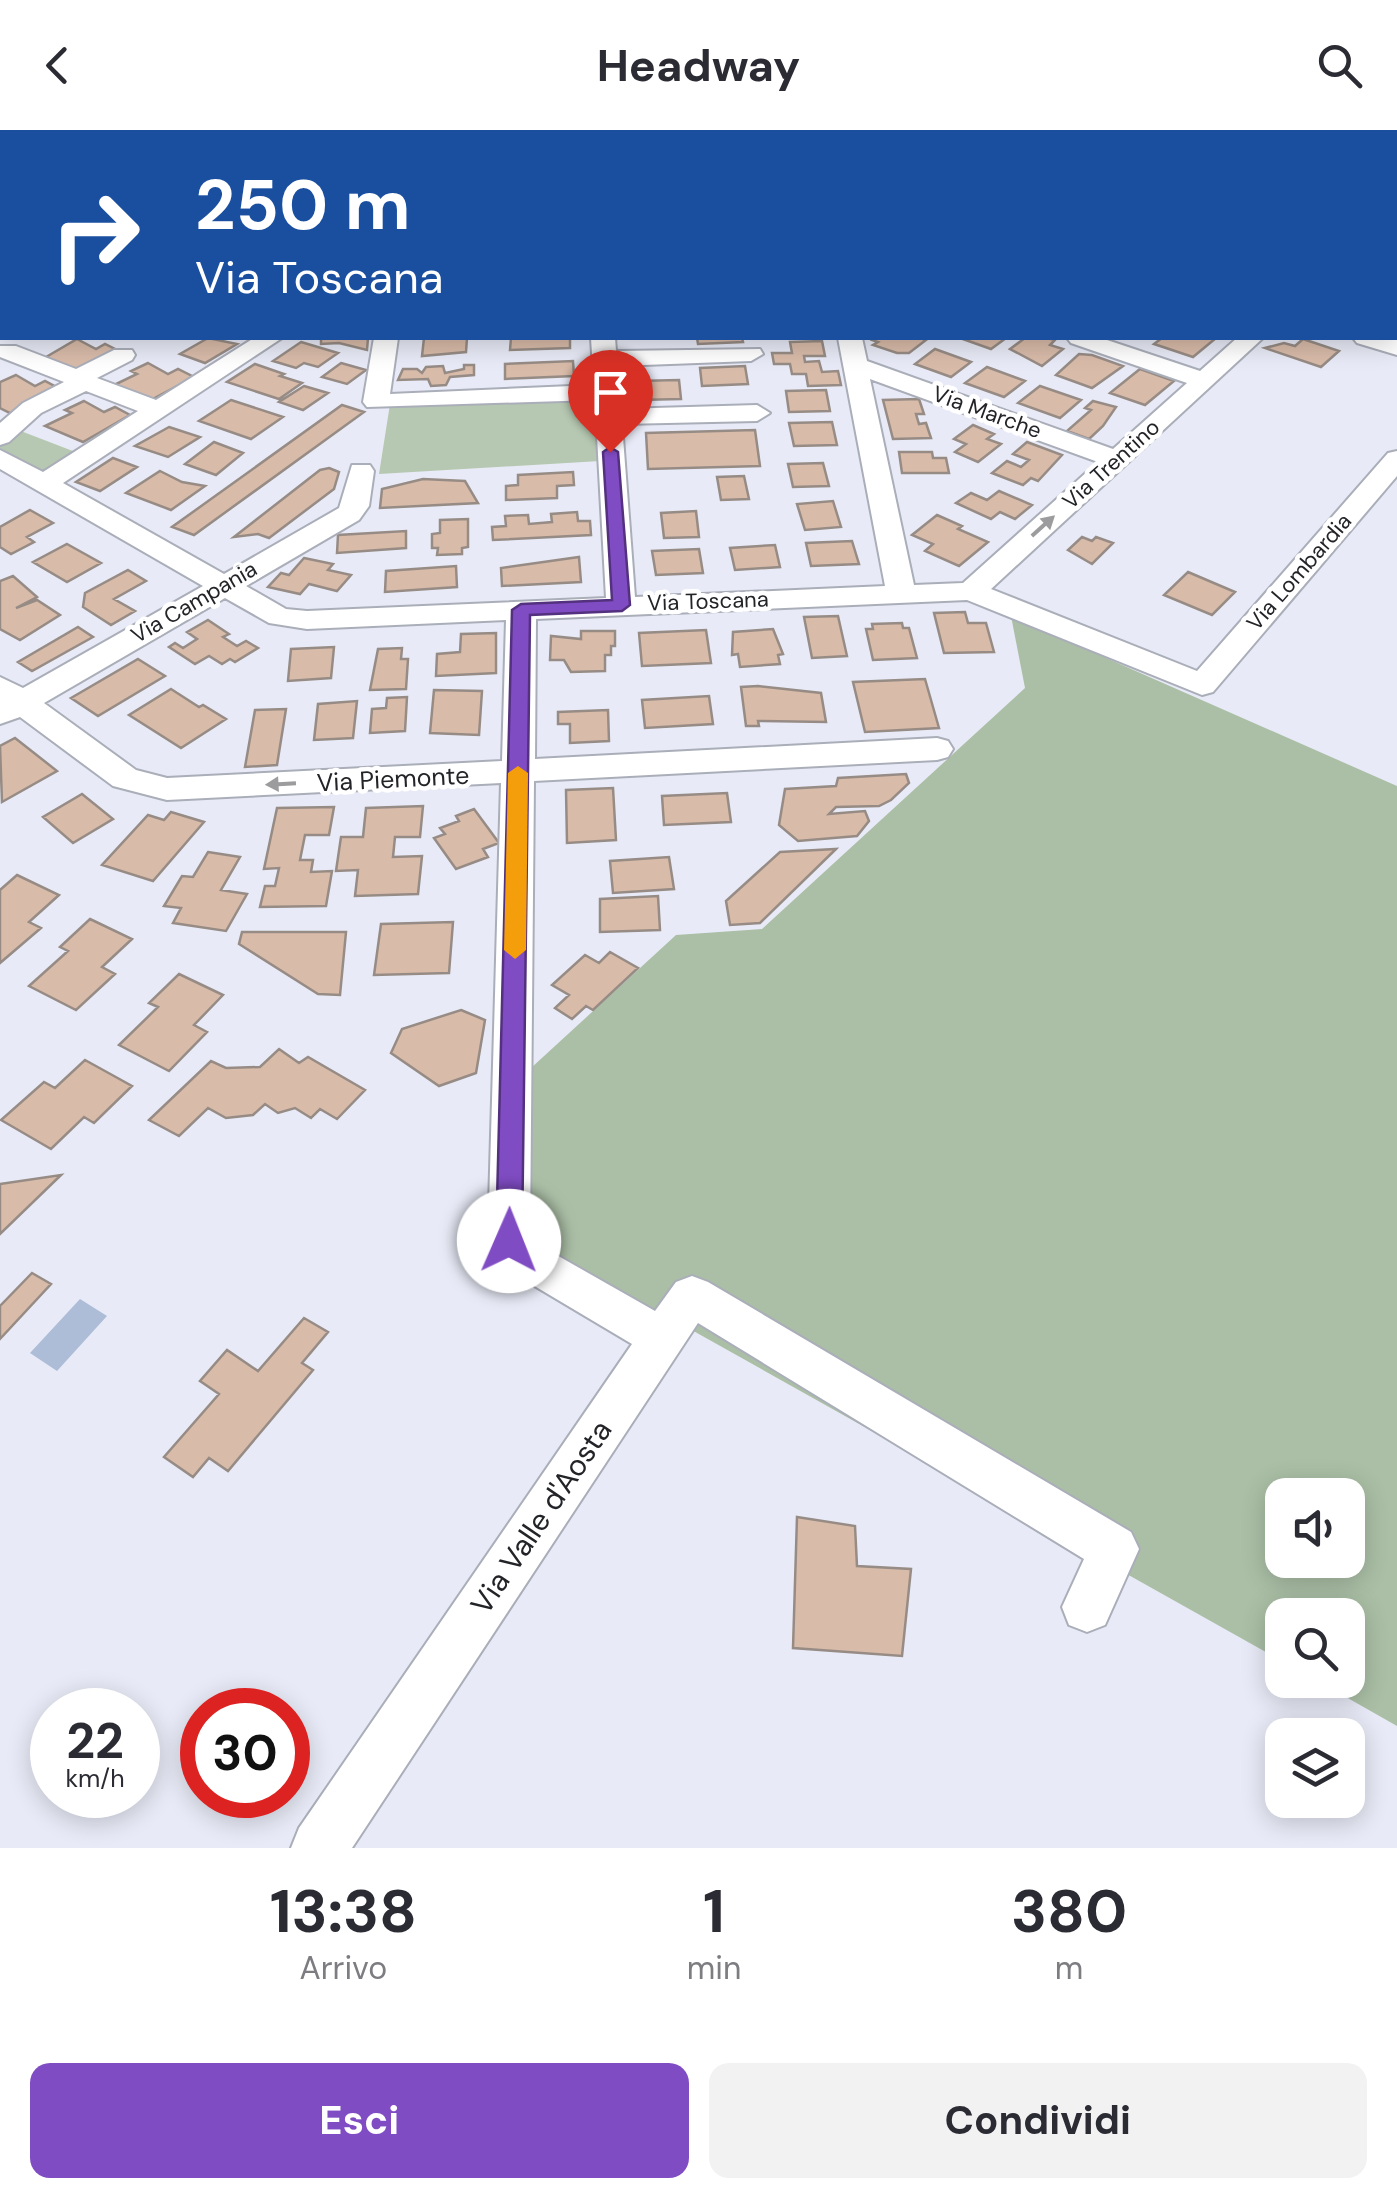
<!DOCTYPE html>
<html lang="it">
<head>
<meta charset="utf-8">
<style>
  body { margin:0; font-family:"DM Sans",sans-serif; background:#f2f2f3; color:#2b2b33; height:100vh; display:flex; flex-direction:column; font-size:38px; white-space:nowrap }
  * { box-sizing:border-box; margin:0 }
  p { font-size:32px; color:#7c7c81 }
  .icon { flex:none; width:55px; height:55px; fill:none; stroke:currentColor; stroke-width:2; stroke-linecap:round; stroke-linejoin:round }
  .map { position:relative; height:1718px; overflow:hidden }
  .sheet { display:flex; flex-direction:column; background:#fff; flex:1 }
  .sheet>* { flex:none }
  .top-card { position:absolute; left:0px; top:0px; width:1398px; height:210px; box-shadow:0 5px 25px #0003; background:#1a4fa0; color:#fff; overflow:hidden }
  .controls { position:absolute; left:1265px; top:1348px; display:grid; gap:20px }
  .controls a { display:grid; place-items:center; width:100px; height:100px; border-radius:20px; background:#fff; box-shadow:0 5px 25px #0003; font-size:50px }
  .speed { position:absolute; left:30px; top:1558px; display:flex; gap:20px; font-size:50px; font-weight:700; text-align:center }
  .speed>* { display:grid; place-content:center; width:130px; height:130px; border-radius:50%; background:#fff; box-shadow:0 5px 25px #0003; line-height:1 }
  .speed small { font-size:25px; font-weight:400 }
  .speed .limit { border:15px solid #d22; background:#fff; color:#111 }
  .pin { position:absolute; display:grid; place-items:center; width:85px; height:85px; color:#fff; margin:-102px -42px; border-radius:50% 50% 50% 0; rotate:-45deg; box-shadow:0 0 10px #0007 }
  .pin .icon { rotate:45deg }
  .me { position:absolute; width:110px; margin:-55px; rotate:1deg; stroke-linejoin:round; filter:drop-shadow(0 0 8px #0008) }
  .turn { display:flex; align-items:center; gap:35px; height:210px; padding:0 30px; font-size:45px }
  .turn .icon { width:130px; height:130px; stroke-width:2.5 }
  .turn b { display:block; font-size:70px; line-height:85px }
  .eta { display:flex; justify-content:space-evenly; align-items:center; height:170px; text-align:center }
  .eta b { font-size:60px; font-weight:700; line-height:70px }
  .primary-button { display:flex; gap:20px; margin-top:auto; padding:20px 30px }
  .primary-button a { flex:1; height:115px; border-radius:20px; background:#804cc3; color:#fff; font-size:40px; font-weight:700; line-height:115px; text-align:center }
  .primary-button a+a { background:#f2f2f3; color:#2b2b33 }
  header { display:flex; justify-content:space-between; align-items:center; height:130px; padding:0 30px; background:#fff; font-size:45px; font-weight:700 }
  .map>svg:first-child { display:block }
</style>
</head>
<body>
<header><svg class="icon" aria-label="back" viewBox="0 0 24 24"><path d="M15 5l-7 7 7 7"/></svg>Headway<svg class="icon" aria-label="search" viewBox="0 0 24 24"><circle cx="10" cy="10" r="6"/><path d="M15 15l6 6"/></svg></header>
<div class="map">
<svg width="1397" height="1718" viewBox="0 0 1397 1718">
  <rect width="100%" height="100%" fill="#e8ebf7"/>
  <path fill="#b6c8b1" d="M595 265 600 331 379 344 390 274Z
    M0 293 78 323 45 344 0 318Z"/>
  <path fill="#abbfa6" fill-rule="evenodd" d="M1011 486 1397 656V1596L1316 1550H1348V1485H1282V1531L531 1110 523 1076 531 938 676 805 762 799 1025 558ZM1282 1365H1348V1430H1282Z"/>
  <path fill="#adbcd7" d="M80 1169 107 1186 57 1241 30 1223Z"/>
  <path fill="#d9bba9" stroke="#978c85" stroke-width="2.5" d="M208 208 237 214 205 233 180 224Z
    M307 208H368L367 220 339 213 321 214V208Z
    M424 208H467L466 222 422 226Z
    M511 208H570V218L510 220Z
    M697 208H742L743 212 698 214Z
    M874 208H920L926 210 909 223H897L873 215 878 212 872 210Z
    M960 208H1006L991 219Z
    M1025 208H1047L1055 210 1050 215 1063 219 1042 236 1010 219Z
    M1162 208H1216L1193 227 1154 214Z
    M77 209 96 219 105 214 119 221 75 244 41 230Z
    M1303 209 1339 221 1321 237 1265 218 1284 213 1295 216Z
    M822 211 825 226H804L805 232 819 231 822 242 838 241 841 255 808 256 806 244H792L790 234H774L772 223H792L790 212Z
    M301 212 338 223 318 237 304 233 296 238 273 231Z
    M935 219 971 232 951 247 915 234Z
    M1079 224 1092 225 1123 236 1092 258 1056 245Z
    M573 231 574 246 505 249V234Z
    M148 233 168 244 178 239 194 247 149 271 112 256 137 244 131 241Z
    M341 233 366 240 347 254 322 247Z
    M255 234 284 244 280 246 302 253 279 269 227 252Z
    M464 235H474V245L450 247 446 255 431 256 428 249 398 250 403 239H417L422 243 426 237 443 236 445 243 464 239Z
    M745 236 748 254 702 256 700 238Z
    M987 237 1025 251 1004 267 965 253Z
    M1140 239 1174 251 1145 275 1110 263Z
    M16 245 35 256 45 251 60 259 12 284 0 278V252Z
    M679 250 681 269 637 270 636 251Z
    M304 256 328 263 303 280 279 272Z
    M1040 256 1081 270 1060 288 1018 273Z
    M826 260 830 281 789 282 786 261Z
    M919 269 924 284H916L919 294 926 293 931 308 893 309 883 270Z
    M231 270 283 287 251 309 199 291Z
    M84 271 104 282 115 277 130 285 83 312 45 296 72 283 65 280Z
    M1093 271 1116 277 1103 296 1089 309 1067 301 1091 280 1085 278Z
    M342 275 364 282 194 405 172 397Z
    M832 292 837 315 794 316 789 293Z
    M973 295 994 304 987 309 1001 314 978 332 955 322 966 314 954 309Z
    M169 297 200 307 168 327 135 316Z
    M755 300 760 336 648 339 646 303Z
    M214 312 243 323 216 345 185 334Z
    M1027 312 1062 325 1038 351 1031 348 1023 355 992 343 1007 331 1021 337 1029 330 1013 324Z
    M899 322H932L933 328H946L949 343H902Z
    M113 328 137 337 100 361 76 352Z
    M823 333 829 356 793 357 788 334Z
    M329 338 339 342 334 359 269 408 258 404 234 407 320 340Z
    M160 341 182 352 205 356 171 380 126 363Z
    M573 342 574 355 557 356V368L506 370V356L518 355V345Z
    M744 346 749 369 721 370 717 347Z
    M423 349 465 351 478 373 380 378 382 359Z
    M999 361 1032 375 1015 389 1000 382 991 389 956 373 971 363 987 370Z
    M833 371 841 397 805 400 797 374Z
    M30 380 53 393 27 407 34 412 11 424 0 417V397Z
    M696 381 699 407 664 408 661 383Z
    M577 382 578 391H590L591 405 493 410 492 397 506 396 505 386 528 385 529 394 552 392 551 384Z
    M937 385 962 396 958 399 988 412 959 436 925 421 933 414 912 405Z
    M468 389V417L462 418V424L437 425 438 418H432V404L440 403V390Z
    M406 401V418L337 423 338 405Z
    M1082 407 1092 411 1096 407 1113 413 1092 434 1068 420Z
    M852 411 859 434 811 436 806 413Z
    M67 414 101 433 67 452 33 432Z
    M775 415 780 437 735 440 730 418Z
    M699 419 703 443 656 445 652 421Z
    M579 427 581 452 502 456 501 438Z
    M304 428 333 434 328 440 351 445 337 461 309 454 300 464 268 457 281 443 289 445Z
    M456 436 457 457 385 462 386 441Z
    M128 440 146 451 114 469 135 481 111 495 83 477 85 463Z
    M1188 442 1235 462 1212 485 1164 465Z
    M13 446 37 467 16 478 37 470 60 485 20 510 0 499V451Z
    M965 482 968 493H986L994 522 944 523 934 483Z
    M838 486 847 526 812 528 804 487Z
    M208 490 229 504 223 507 237 516 246 511 258 518 235 532 230 529 222 534 209 526 195 534 169 517 175 513 183 518 197 509 187 502Z
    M902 493 903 498H909L917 528 873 530 866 499H873L872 494Z
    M78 497 93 507 32 541 18 532Z
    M773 499 783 524 778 525 780 534 740 537 738 524 732 525 733 502Z
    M706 500 711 533 642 536 639 503Z
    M581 501H615V516H611V525H605V541L571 542 564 530H550L551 506 581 509Z
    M496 503V543L436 546 437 524 460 522 461 504Z
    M334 517 331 548 288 551 291 519Z
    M402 518 401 529H408L406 559 370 560 378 519Z
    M138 529 165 546 98 586 71 568Z
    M925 549 939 598 865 602 853 552Z
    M758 556 821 563 826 592 758 591 759 596H746L741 557Z
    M171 559 199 577 203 575 226 589 181 618 129 585Z
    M434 560 482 561 479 605 430 603Z
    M709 566 713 594 645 598 642 570Z
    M407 567 405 601 370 603 372 579 386 578 387 568Z
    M357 571 353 608 314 610 318 574Z
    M286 579 277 635 245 637 255 580Z
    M608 580 609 611 570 613V594H558V582Z
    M15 608 57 641 2 672 0 616Z
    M906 644 909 653 891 670 879 676 836 677 829 684 865 681 869 691 857 706 798 711 779 695 785 659 836 656 838 648Z
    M613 658 616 710 567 713 566 660Z
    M727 663 731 692 664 695 662 666Z
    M82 664 113 689 73 713 43 687Z
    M423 676 420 707H395L393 727 422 726 418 764 355 766 358 740 336 741 341 707H363L366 678Z
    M334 677 329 705H305L300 730H313L311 742 332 741 326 776 260 777 265 756H275L279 738 264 739 277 678Z
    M474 679 499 713 483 719 488 727 456 739 434 708 445 704 440 698 459 691 456 686Z
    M171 682 204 692 153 751 102 735 148 685 164 690Z
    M836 719 760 793 730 795 726 771 780 722Z
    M208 722 240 727 221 760 247 764 226 801 173 793 181 778 164 776 182 746 193 747Z
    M669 727 674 759 613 763 610 731Z
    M17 745 59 765 29 792 41 798 0 833V760Z
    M658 766 660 800 600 802V769Z
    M90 789 132 809 102 837 115 844 76 880 29 856 68 821 60 817Z
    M453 792 449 843 374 845 381 794Z
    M242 802H346L340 865 318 864 239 814Z
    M610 822 638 838 593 880 586 876 572 889 555 878 569 865 552 855 585 825 599 833Z
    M179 844 223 865 194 895 207 902 169 941 119 915 158 877 149 873Z
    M461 880 485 890 476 943 439 956 391 923 402 899Z
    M279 919 299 933 308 927 365 960 337 989 320 979 311 988 295 978 278 983 265 974 253 985 226 988 208 978 179 1006 149 990 211 931 226 938 260 937Z
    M85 930 132 956 94 993 84 987 51 1019 1 990 44 952 55 958Z
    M61 1045 0 1104V1054Z
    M32 1143 51 1154 0 1209V1176Z
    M304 1188 328 1202 302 1233 313 1240 228 1341 209 1328 193 1347 164 1327 219 1264 200 1251 227 1220 258 1241Z
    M797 1387 855 1396 857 1436 911 1439 902 1526 793 1518Z"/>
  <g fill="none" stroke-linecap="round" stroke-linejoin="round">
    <defs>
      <path id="minor" d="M708 0H734L736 2H710Z
        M1103 0H1123L1124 2H1105Z
        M1395 50H1397L1395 63Z
        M2 125V139L0 140V126Z
        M254 208H282L63 353 224 444 339 378 352 335H370L374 341 369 376 359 390 246 456 286 479 307 481 606 468 595 270 367 277 363 272 374 208H398L390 264 594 255 591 208H615L616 221 760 219 763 224 751 231 617 236 620 279 757 275 770 283 757 291 622 294 635 467 885 456 838 208H862L867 231 1113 319 1187 253 1071 213 1067 208H1101L1200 241 1237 208H1263L991 459 1197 541 1388 323 1397 321V346L1213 562 1202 565 967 470 536 489 535 629 937 608 948 611 953 619 948 627 937 630 534 651 530 1104 546 1119 655 1181 676 1152 692 1146 708 1152 1131 1402 1139 1419 1105 1495 1087 1502 1069 1495 1062 1477 1084 1429 698 1193 352 1718H291L299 1698 632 1214 516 1145 488 1111 501 653 167 670 113 656 20 587 0 594V547L23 558 203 456 0 339V320L43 342 138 281 86 261 41 283 9 312 0 315V293L23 273 64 252 0 227V216H16L76 239 114 220H132L135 225 132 230 97 248 156 270ZM870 249 1098 332 963 453 914 455ZM225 468 269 493 307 499 506 490 502 631 167 648 136 640 44 573Z
        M1353 208 1397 210V225L1357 213Z"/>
      <path id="major" d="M2 31V47L0 48V32Z"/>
    </defs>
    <use href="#minor" stroke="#aaaeb9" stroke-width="4"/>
    <use href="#major" stroke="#cacacb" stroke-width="4"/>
    <use href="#minor" fill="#fff" fill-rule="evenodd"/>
    <use href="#major" fill="#f8beb8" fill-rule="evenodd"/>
  </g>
  <defs><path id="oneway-solid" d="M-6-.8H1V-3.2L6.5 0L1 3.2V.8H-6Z" transform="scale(2.5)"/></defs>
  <g fill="#9c9c9e">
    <use href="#oneway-solid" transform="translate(1043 396) rotate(-42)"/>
    <use href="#oneway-solid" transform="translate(281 654) rotate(177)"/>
  </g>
  <path fill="#804cc3" stroke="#53317f" stroke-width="2.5" d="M610 317 618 322 630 475 622 481 530 485 522 1111 518 1119H500L496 1111 512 480 521 474 612 470 603 322Z"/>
  <path fill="#f59e0b" d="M518 636 528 643 526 820 515 829 504 820 508 643Z"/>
  <g text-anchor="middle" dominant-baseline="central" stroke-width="9" stroke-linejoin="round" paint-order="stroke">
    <g font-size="22" fill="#232428" stroke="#fff">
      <text transform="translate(987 282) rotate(20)">Via Marche</text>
      <text transform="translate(1111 334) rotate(-42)">Via Trentino</text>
      <text transform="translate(1299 442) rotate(-49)">Via Lombardia</text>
      <text transform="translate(708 471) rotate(-2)">Via Toscana</text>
      <text transform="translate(194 472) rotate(-30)">Via Campania</text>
    </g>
    <g font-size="25" fill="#232428" stroke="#fff">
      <text transform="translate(393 649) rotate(-3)">Via Piemonte</text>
    </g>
    <g font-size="30" fill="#232428" stroke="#fff">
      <text transform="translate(541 1387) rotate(-56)">Via Valle d'Aosta</text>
    </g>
  </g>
</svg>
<div class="controls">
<a><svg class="icon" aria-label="sound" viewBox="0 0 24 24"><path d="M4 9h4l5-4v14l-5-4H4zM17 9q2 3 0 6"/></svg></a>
<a><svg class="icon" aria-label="search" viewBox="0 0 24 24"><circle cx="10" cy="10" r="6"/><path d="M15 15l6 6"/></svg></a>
<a><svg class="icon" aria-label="layers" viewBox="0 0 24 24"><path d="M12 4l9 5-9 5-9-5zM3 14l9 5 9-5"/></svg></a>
</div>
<div class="speed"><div>22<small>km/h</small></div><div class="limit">30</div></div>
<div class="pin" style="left:610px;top:322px;background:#d93025"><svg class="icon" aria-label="arrive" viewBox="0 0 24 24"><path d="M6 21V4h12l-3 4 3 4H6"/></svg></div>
<svg class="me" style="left:509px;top:1111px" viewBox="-20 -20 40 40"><circle r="19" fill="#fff"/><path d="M0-13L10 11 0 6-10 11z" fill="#804cc3"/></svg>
<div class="top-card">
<div class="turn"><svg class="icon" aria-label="right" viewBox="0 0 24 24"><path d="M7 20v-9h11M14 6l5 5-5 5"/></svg><div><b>250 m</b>Via Toscana</div></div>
</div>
</div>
<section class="sheet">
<div class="eta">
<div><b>13:38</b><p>Arrivo</p></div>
<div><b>1</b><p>min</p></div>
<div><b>380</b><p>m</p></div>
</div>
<div class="primary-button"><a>Esci</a><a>Condividi</a></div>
</section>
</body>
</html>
